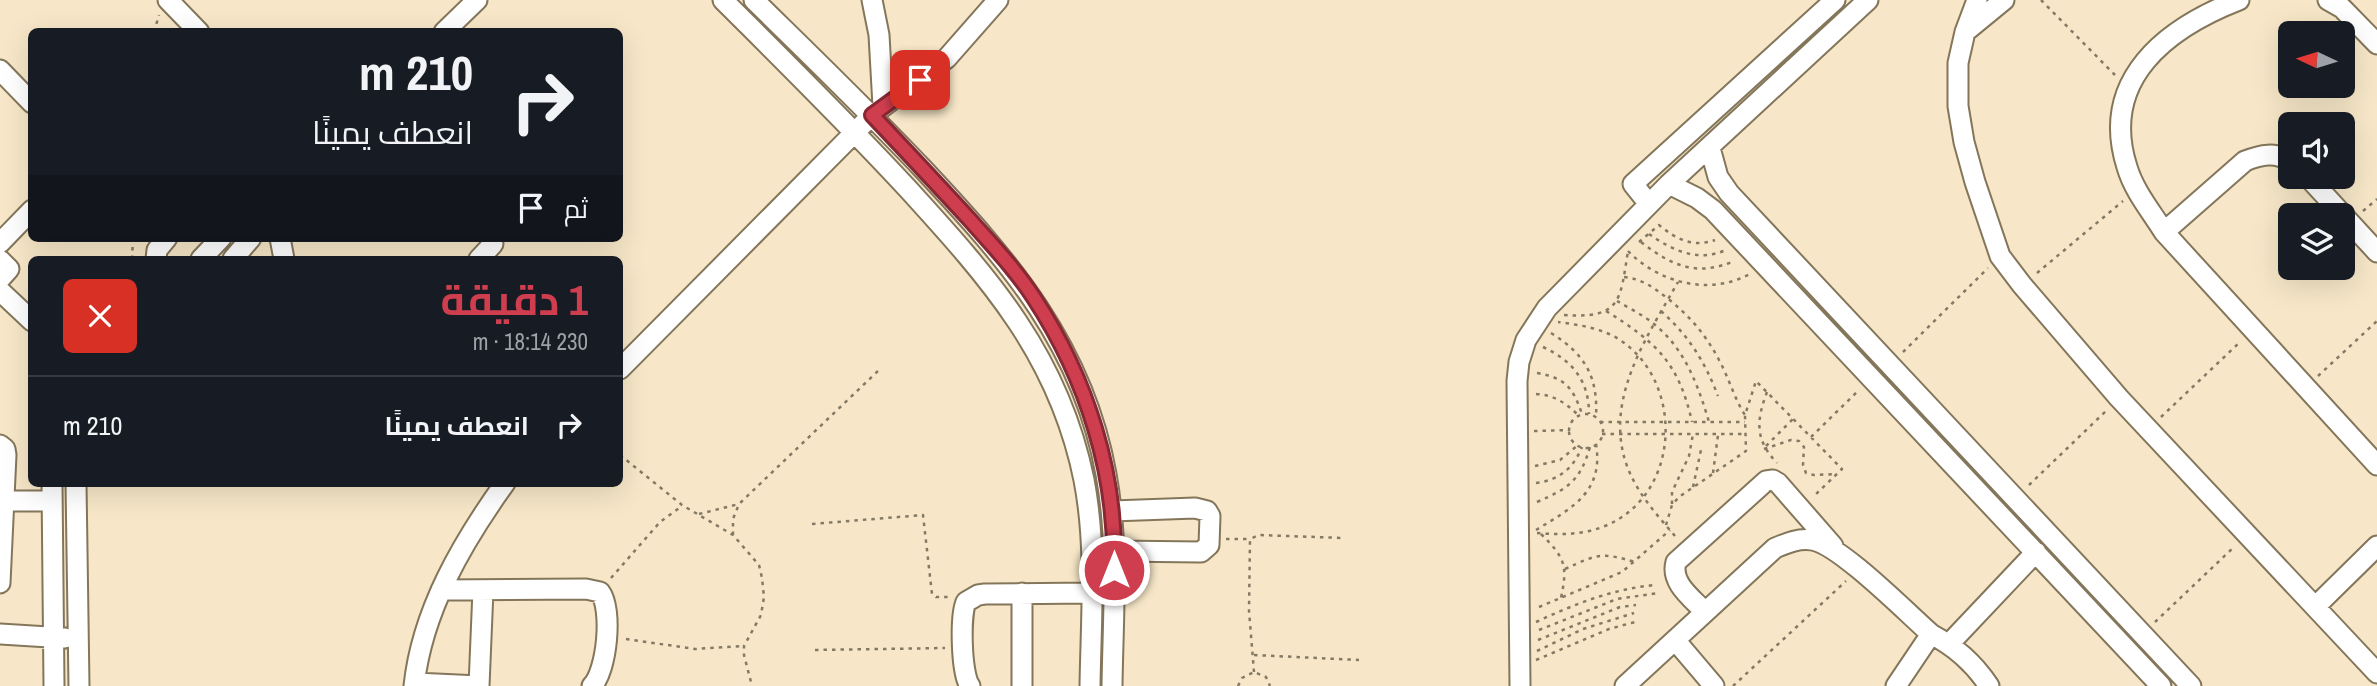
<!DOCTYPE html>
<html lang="ar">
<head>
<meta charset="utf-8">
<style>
  body { margin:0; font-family:"Archivo Narrow",Cairo,sans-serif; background:#242831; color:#f1f3f6; direction:rtl; height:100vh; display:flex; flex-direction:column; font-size:26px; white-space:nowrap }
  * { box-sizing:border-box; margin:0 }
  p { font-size:23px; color:#9ea1a6 }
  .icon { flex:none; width:38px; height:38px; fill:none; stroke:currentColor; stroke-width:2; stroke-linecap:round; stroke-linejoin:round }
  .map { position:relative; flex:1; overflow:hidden; direction:ltr }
  .side { position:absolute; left:28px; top:256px; width:595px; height:231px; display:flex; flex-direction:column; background:#171b24; border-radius:10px; box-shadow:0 7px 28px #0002; direction:rtl }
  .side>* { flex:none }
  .hud { position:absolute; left:28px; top:28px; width:595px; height:214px; border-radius:10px; box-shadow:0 7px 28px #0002; direction:rtl; background:#171b24; color:#f1f3f6; overflow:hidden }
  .needle { width:46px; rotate:274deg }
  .fabs { position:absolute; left:2278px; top:21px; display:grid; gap:14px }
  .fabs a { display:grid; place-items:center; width:77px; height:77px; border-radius:10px; background:#171b24; box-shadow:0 7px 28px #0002; font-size:35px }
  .pin { position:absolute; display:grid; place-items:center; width:60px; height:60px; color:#fff; margin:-30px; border-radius:14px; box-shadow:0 4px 10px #0006 }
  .me { position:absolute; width:77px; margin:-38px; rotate:0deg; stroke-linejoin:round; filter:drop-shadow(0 0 5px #0008) }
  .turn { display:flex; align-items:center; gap:24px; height:147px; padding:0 35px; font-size:32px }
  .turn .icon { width:91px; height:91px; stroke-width:2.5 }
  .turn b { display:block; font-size:49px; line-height:60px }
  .then { display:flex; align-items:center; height:66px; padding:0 35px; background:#0003; gap:14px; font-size:26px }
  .round { display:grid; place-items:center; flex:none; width:74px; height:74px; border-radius:10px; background:#242831 }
  .head { display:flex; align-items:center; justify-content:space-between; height:119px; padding:0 35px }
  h1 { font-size:42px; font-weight:700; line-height:52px; color:#cf3e4e }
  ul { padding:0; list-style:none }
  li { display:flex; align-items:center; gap:21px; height:98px; padding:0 35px; border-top:2px solid #363941 }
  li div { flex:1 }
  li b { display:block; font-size:26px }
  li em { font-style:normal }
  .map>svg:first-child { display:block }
</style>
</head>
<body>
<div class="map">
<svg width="2377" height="686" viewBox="0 0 2377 686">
  <rect width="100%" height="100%" fill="#f7e7c8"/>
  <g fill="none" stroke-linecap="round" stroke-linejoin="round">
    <defs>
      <path id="minor" d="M168 0 199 32
        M723 0C785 62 848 124 908 189 990 279 1059 356 1084 480 1097 547 1091 618 1090 686
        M754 0C811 56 868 111 923 169 1009 261 1083 345 1106 474 1119 544 1113 615 1112 686
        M872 0 879 35 883 106
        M1977 0 1965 32 1958 63V106L1964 142 1975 182 2000 256 2022 285 2119 398 2377 673
        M2239 0C2167 28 2099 79 2127 167 2134 191 2151 211 2164 232L2377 465
        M2328 0 2342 8 2377 44
        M444 32 477 0
        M1965 32 2004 0
        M0 70 32 103
        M1710 148 1718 177 1729 193 2191 686
        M2308 177 2377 252
        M1669 184 1697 198 1713 210 2161 686
        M1649 204 1633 184 1835 0
        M2164 232 2245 161C2260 155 2276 151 2291 162
        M280 238 284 259
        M0 243 32 210
        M156 259 157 250 167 238
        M201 259 221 238
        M233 259 251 238
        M479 259 493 244
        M0 260 9 269 0 279
        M0 291 32 321
        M620 369 872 115 947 58 998 0
        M0 445 5 449 6 455 0 583
        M52 483 54 686
        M76 483 79 686
        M4 501H52
        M1112 511 1195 508 1207 511 1210 516 1209 545 1201 552 1115 551
        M441 590 586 589 600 592C613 609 607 671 592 686
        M2315 607 2377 546
        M1705 612C1692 598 1670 583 1676 562L1766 481 1773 480 1778 483 1833 546
        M0 634 65 638
        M1675 640 1714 686
        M1949 644 2036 552
        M415 683 479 686
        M414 686C422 611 462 543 505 483
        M479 686 483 590
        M970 686C961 674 960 616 966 602L978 595 985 594 1091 593
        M1022 686V593
        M1520 686 1517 381 1519 362 1526 340 1547 308 1669 184 1868 0
        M1625 686 1775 548C1787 543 1799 538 1812 540 1839 544 1907 613 1931 634 1955 647 1973 662 1989 686
        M1896 686 1931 634"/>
    </defs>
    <use href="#minor" stroke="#84765a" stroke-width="23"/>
    <path stroke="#837964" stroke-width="2.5" stroke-dasharray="3.5 5" stroke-linecap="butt" d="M2041 0 2115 75
      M154 32 159 15
      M2363 211 2377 199
      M1649 234C1673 251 1699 263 1728 249
      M1639 242 1659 225C1676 239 1693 248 1715 240
      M1641 242C1672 266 1697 277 1734 261
      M1628 251C1659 283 1709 296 1750 274
      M132 259 133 238
      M2037 273 2123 201
      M1624 277C1642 279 1653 287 1667 298 1689 315 1706 335 1719 360 1729 378 1734 398 1745 415
      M1617 301C1629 308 1643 315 1654 324 1685 349 1698 385 1709 422
      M1606 311C1656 342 1679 363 1692 422
      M1661 311C1689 336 1705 362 1718 396
      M1564 315C1622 319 1620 300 1628 251
      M1551 333C1586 355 1598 377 1596 417
      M1543 347C1573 361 1589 381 1589 414
      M1903 352 1988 268
      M1537 373C1566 378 1573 388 1582 414
      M2318 376 2377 321
      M1767 392C1756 421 1755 440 1777 463
      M1536 394C1554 395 1566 403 1578 415
      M1569 431a17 17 0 1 1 34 0a17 17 0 1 1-34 0Z
      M2161 417 2240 342
      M1600 422H1745
      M1534 431 1569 430
      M1602 434H1745
      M1811 437 1859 390
      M1766 446 1793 419
      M1764 449 1791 440 1799 441 1804 447 1803 465 1806 473 1814 475 1837 474
      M620 455 682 505 733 535 759 565 762 578 764 597 761 615 744 646V655L752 686
      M1535 466 1560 460 1578 445
      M1713 473 1718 435
      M1536 483C1559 480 1573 469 1582 447
      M2029 485 2107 410
      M1693 487 1701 450
      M1537 502C1569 488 1580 481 1590 447
      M1672 504V492L1689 456 1693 434
      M699 514 739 504
      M812 524 923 515 932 594 936 597H948
      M1666 525 1672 505 1679 497 1746 451 1745 415 1756 381 1842 469 1813 497
      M1536 530C1572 508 1604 492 1596 444
      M1537 533C1560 535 1583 535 1605 526 1681 495 1685 383 1620 340 1602 328 1579 325 1558 322
      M1541 534C1565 558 1568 565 1561 598
      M733 535V519L739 504 880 369
      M1675 536C1657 515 1637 493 1627 466 1603 400 1647 337 1678 282
      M1226 539H1250
      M1565 569C1598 554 1601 552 1635 562
      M611 578 660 522 682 506
      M1539 607 1622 572 1670 530
      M1536 622C1575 604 1612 589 1655 585
      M2155 622 2234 547
      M1539 630 1617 599 1658 593
      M626 639 695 649 744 646
      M1538 640 1620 607 1636 605
      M815 650 945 648
      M1537 651 1583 629 1634 613
      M1254 655 1359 660
      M1536 660 1609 629 1635 622
      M1254 672 1249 611 1250 539 1259 535 1343 538
      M1238 686 1242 678 1254 672 1266 677 1270 686
      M1733 686 1846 581"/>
    <use href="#minor" stroke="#fff" stroke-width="19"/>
  </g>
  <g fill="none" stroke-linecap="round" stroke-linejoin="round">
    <defs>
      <path id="route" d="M920 80 872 115C905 150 938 185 970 220 992 245 1016 270 1034 298 1087 379 1117 474 1114 570"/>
    </defs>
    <use href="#route" stroke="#872833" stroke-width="18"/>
    <use href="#route" stroke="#cf3e4e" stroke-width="12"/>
  </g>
</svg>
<div class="fabs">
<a><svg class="needle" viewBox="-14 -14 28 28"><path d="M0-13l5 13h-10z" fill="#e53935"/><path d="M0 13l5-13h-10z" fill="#9ea1a6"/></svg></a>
<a><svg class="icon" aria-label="sound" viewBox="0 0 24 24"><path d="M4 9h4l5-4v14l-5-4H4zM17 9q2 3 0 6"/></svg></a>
<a><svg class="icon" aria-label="layers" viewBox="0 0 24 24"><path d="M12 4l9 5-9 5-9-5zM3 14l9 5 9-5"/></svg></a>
</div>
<div class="pin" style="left:920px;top:80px;background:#d93025"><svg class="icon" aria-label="arrive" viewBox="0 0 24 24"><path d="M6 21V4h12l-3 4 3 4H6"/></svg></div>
<svg class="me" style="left:1114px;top:570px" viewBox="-20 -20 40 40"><circle r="17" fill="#cf3e4e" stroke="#fff" stroke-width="3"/><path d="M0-11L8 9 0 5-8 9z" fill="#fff"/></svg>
<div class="hud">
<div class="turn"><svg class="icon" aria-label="right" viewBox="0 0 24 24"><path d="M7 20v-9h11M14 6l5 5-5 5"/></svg><div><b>210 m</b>انعطف يمينًا</div></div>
<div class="then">ثم<svg class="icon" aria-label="arrive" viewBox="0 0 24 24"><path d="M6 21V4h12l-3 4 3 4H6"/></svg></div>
</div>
<section class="side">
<div class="head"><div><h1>1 دقيقة</h1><p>230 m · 18:14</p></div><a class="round" style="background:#d93025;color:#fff"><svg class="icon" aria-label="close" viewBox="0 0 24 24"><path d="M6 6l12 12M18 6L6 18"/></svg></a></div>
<ul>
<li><svg class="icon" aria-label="right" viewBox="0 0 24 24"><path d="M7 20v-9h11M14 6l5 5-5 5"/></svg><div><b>انعطف يمينًا</b></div><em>210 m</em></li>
</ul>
</section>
</div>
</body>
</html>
